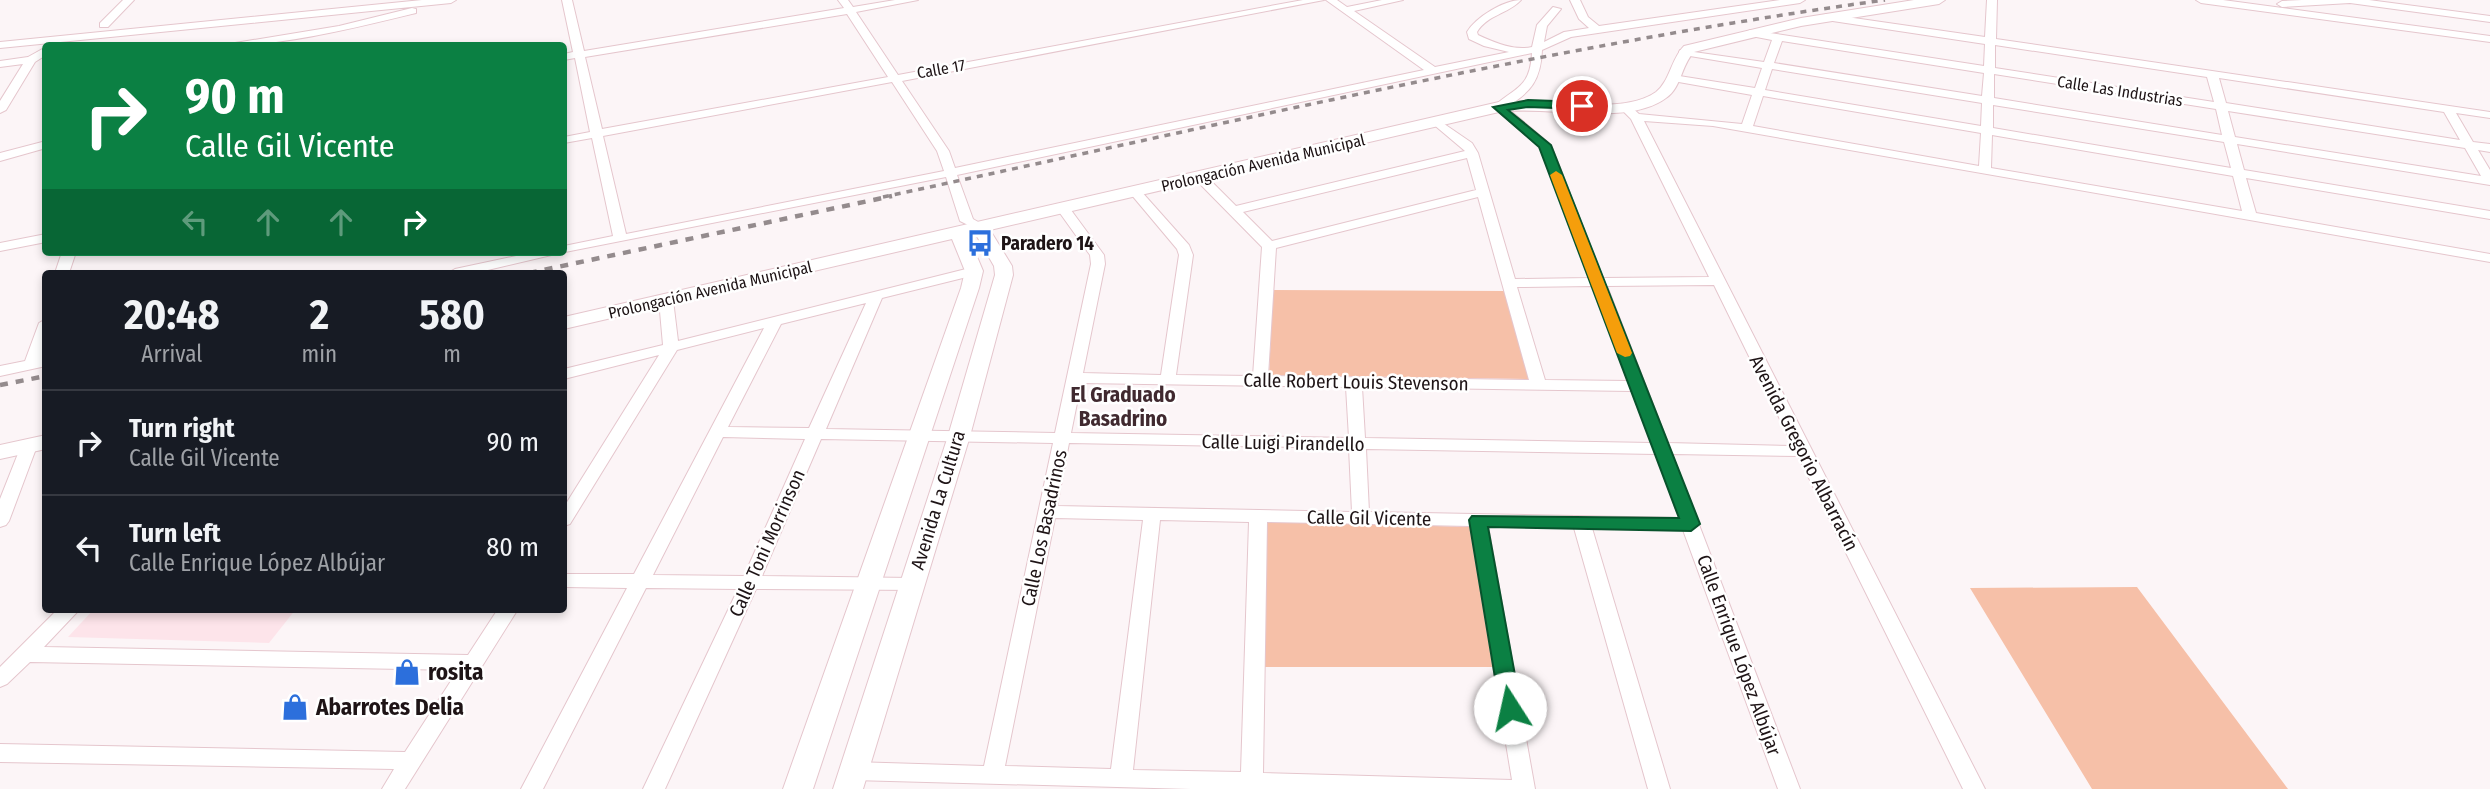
<!DOCTYPE html>
<html lang="en">
<head>
<meta charset="utf-8">
<style>
  body { margin:0; font-family:"Fira Sans Condensed",sans-serif; background:#242831; color:#f1f3f6; height:100vh; display:flex; flex-direction:column; font-size:26px; white-space:nowrap }
  * { box-sizing:border-box; margin:0 }
  p { font-size:23px; color:#9ea1a6 }
  .icon { flex:none; width:38px; height:38px; fill:none; stroke:currentColor; stroke-width:2; stroke-linecap:round; stroke-linejoin:round }
  .map { position:relative; flex:1; overflow:hidden }
  .sheet { position:absolute; left:42px; top:270px; width:525px; height:343px; display:flex; flex-direction:column; background:#171b24; border-radius:7px; box-shadow:0 4px 10px #0003 }
  .sheet>* { flex:none }
  .banner { position:absolute; left:42px; top:42px; width:525px; height:214px; border-radius:7px; box-shadow:0 4px 10px #0003; background:#0b8043; color:#fff; overflow:hidden }
  .pin { position:absolute; display:grid; place-items:center; width:60px; height:60px; color:#fff; margin:-30px; border:4px solid #fff; border-radius:50%; box-shadow:0 2px 7px #0007 }
  .me { position:absolute; width:77px; margin:-38px; rotate:350deg; stroke-linejoin:round; filter:drop-shadow(0 0 5px #0008) }
  .turn { display:flex; align-items:center; gap:24px; height:147px; padding:0 28px; font-size:32px }
  .turn .icon { width:91px; height:91px; stroke-width:2.5 }
  .turn b { display:block; font-size:49px; line-height:60px }
  .lanes { display:flex; align-items:center; height:66px; padding:0 28px; background:#0003; justify-content:center; gap:35px; direction:ltr }
  .lanes .off { opacity:.35 }
  .eta { display:flex; justify-content:space-evenly; align-items:center; height:119px; text-align:center }
  .eta b { font-size:42px; font-weight:700; line-height:49px }
  ul { padding:0; list-style:none }
  li { display:flex; align-items:center; gap:21px; height:105px; padding:0 28px; border-top:2px solid #363941 }
  li div { flex:1 }
  li b { display:block; font-size:26px }
  li em { font-style:normal }
  .map>svg:first-child { display:block }
</style>
</head>
<body>
<div class="map">
<svg width="2490" height="789" viewBox="0 0 2490 789">
  <rect width="100%" height="100%" fill="#fcf5f7"/>
  <path fill="#fde4ea" d="M94 609H296L269 643 68 637Z"/>
  <path fill="#f6c0a8" d="M1273 290 1505 291 1529 379 1269 375Z
    M1265 521 1471 527 1494 667H1264Z
    M2137 587 2288 789H2092L1970 588Z"/>
  <g fill="none" stroke-linecap="round" stroke-linejoin="round">
    <defs>
      <path id="minor" d="M123 0H134L108 27H100V23Z
        M422 0H456L451 3 0 48V42Z
        M562 0H572L584 51 844 8 838 0H848L853 7 895 0H918L856 12 898 75 1303 0H1324L902 81 949 151 955 168 1424 70 1326 0H1337L1347 7 1382 0H1403L1354 11 1435 67 1509 52 1484 46 1469 39 1467 32C1476 17 1504 0 1521 0 1508 14 1487 15 1477 32L1478 35C1495 43 1515 51 1532 47L1537 25 1553 7 1561 9 1547 26 1544 42 1564 32 1589 28 1579 19 1570 0H1580L1588 17 1599 26 1780 0H1805L1800 3 1571 37 1542 50C1541 79 1531 93 1506 107L1551 145 1603 278 1709 277 1631 119 1618 106 1628 104 1639 114 1742 124 1752 95 1673 81 1668 78 1673 75 1755 88 1762 68 1684 55 1679 52 1680 50 1764 62 1772 40 1746 35 1745 33 1750 30 1984 66 1985 44 1826 20 1821 17 1826 14 1985 37 1987 0H1997L1996 39 2490 112V118L2456 113 2473 142 2490 144V152L2478 150 2490 170V185L2237 144 2244 170 2490 211V219L2246 178 2256 213 2490 254V262L1713 126 1644 121 1985 789H1963L1798 456 1672 454 1800 789H1778L1683 530 1592 528 1670 789H1648L1574 528 1488 526 1535 789H1191L853 780 845 777 842 771 845 765 853 762 984 766 1053 443 821 439 762 576 912 578 919 580 921 585 919 590 756 589 665 789H643L738 589 646 588 543 789H521L627 588 564 587V574H634L764 328 677 350 570 524 564 526V507L659 355 564 379V369L663 345 659 300 661 297 666 296 673 300 678 341 974 267 979 268 981 271 979 274 882 298 826 429 1055 433 1091 264 1090 255 1057 209 1058 206H1068L1104 255 1105 264 1083 373 1161 375 1179 255 1177 249 1130 193 1136 189 1140 190 1189 245 1193 255 1176 375 1253 376 1262 247 1197 181V175H1205L1236 206 1465 151 1433 124V120L1437 119 1472 143 1478 153 1515 279 1589 278 1540 147 1493 107C1515 87 1530 89 1532 53L957 175 973 219 987 227 980 231 960 221 946 177 560 253 475 273H448L455 269 535 252H564V246L613 236 592 138 564 143V137L590 132 575 58 564 60V54L573 52ZM847 14 888 77 602 129 585 57ZM1782 41 1984 73 1982 96 1774 63ZM1995 45 2207 77 2214 102 1995 68ZM1772 69 1982 103 1981 126 1765 90ZM1994 74 2216 109 2222 135 1994 98ZM2219 78 2444 112 2460 140 2226 103ZM892 82 937 151 944 171 626 234 603 136ZM1763 96 1981 133 1979 166 1753 126ZM1993 105 2224 142 2231 168 1993 128ZM2228 111 2465 148 2481 176 2235 137ZM1992 135 2233 176 2242 211 1991 168ZM1467 158 1476 190 1272 241 1243 212ZM1478 197 1529 380 1268 376 1276 248ZM1714 285 1793 446 1668 443 1607 286ZM1592 286 1628 381 1545 380 1517 287ZM866 303 809 428 728 427 781 324ZM1081 383 1346 387 1349 438 1071 433ZM1362 387 1632 391 1652 443 1365 438ZM723 437 805 439 744 576 653 575ZM1069 443 1349 448 1352 512 1057 506ZM1366 449 1656 454 1679 518 1369 512ZM1055 518 1143 520 1111 769 1005 766ZM1160 520 1249 522 1241 772 1133 770ZM1267 522 1470 526 1512 780 1263 773Z
        M2196 0H2223L2490 36V42L2201 3Z
        M2302 0H2369L2490 16V22L2350 3 2282 7 2277 4 2282 1Z
        M412 8 416 9V13C350 29 284 46 217 46L339 26Z
        M46 47V55L35 62 6 110 0 113V101L23 64 0 67V61L28 57Z
        M46 141V148L0 161V153Z
        M46 234V242L0 251V243Z
        M62 252H76L69 273H55Z
        M46 319V346L42 357H46V366L0 376V366L25 361 39 323Z
        M29 441 37 446 9 521 6 525 0 527V499L21 446Z
        M58 609H80L44 647 468 655 498 609H518L405 789H382L394 769 0 762V744L405 752 458 670 30 662 7 684 0 687V667Z"/>
      <path id="major" d="M1914 0H1945L1939 4 1801 26 1694 52C1681 65 1682 87 1666 98 1627 127 1546 105 1499 112L990 230 1012 266 1013 275 970 436 863 789H833L948 436 995 275 994 266 975 233 968 235 983 271 979 288 813 789H783L961 288 965 271 952 239 564 329V317L1499 102C1542 97 1621 117 1656 92 1670 81 1671 59 1684 46L1801 18Z
        M46 435V449L0 459V445Z"/>
    </defs>
    <use href="#minor" stroke="#e5c6cd" stroke-width="2"/>
    <use href="#major" stroke="#e5c6cd" stroke-width="2"/>
    <use href="#minor" fill="#fff" fill-rule="evenodd"/>
    <use href="#major" fill="#fff" fill-rule="evenodd"/>
    <path stroke="#948b8d" stroke-width="3.5" stroke-dasharray="6 6" stroke-linecap="butt" d="M883 197C1216 126 1548 46 1885 0"/>
    <path stroke="#948b8d" stroke-width="4.5" stroke-dasharray="8 8" stroke-linecap="butt" d="M529 273 892 196
      M0 385 46 376"/>
  </g>
  <path fill="#0b8043" stroke="#07532c" stroke-width="2" d="M1528 100 1582 102 1588 106 1582 109 1528 107 1508 110 1551 145 1700 524 1691 531 1488 527 1521 708 1518 714H1503L1500 708 1469 520 1472 516 1679 518 1539 147 1493 107Z"/>
  <path fill="#f59e0b" d="M1556 171 1562 175 1632 353 1630 356 1625 357 1617 353 1550 175Z"/>
  <defs>
    <symbol id="bus-bare" viewBox="-9 -9 18 18"><path d="M-5-6H5V4H4V6H2V4H-2V6H-4V4H-5ZM-3.5-4V0h7V-4ZM-3.5 1.2v1.5H-2V1.2ZM2 1.2v1.5H3.5V1.2Z" fill="#2c6fdc" stroke="#fff" stroke-width="2.5" paint-order="stroke"/></symbol>
    <symbol id="shop-bare" viewBox="-9 -9 18 18"><path d="M-5-2.5h2.3a2.7 3.5 0 0 1 5.4 0H5L5.5 6h-11ZM-1.5-2.5h3a1.5 2.3 0 0 0-3 0Z" fill="#2c6fdc" stroke="#fff" stroke-width="2.5" paint-order="stroke"/></symbol>
  </defs>
  <g fill-rule="evenodd">
    <use href="#bus-bare" x="961" y="224" width="38" height="38"/>
    <use href="#shop-bare" x="388" y="653" width="38" height="38"/>
    <use href="#shop-bare" x="276" y="688" width="38" height="38"/>
  </g>
  <g text-anchor="middle" dominant-baseline="central" stroke-width="5" stroke-linejoin="round" paint-order="stroke">
    <g font-size="16" fill="#1e1416" stroke="#fff">
      <text transform="translate(941 69) rotate(-10)">Calle 17</text>
      <text transform="translate(2120 91) rotate(9)">Calle Las Industrias</text>
      <text transform="translate(1263 163) rotate(-13)">Prolongación Avenida Municipal</text>
      <text transform="translate(710 290) rotate(-13)">Prolongación Avenida Municipal</text>
    </g>
    <g font-size="19" font-weight="bold" fill="#1e1416" stroke="#fff" text-anchor="start">
      <text x="1001" y="243">Paradero 14</text>
    </g>
    <g font-size="19" fill="#1e1416" stroke="#fff">
      <text transform="translate(1356 382) rotate(1)">Calle Robert Louis Stevenson</text>
      <text transform="translate(1283 443) rotate(1)">Calle Luigi Pirandello</text>
      <text transform="translate(1804 453) rotate(63)">Avenida Gregorio Albarracín</text>
      <text transform="translate(938 500) rotate(-73)">Avenida La Cultura</text>
      <text transform="translate(1369 518) rotate(1)">Calle Gil Vicente</text>
      <text transform="translate(1044 528) rotate(-78)">Calle Los Basadrinos</text>
      <text transform="translate(767 543) rotate(-66)">Calle Toni Morrinson</text>
      <text transform="translate(1739 655) rotate(70)">Calle Enrique López Albújar</text>
    </g>
    <g font-size="21" font-weight="bold" fill="#40292f" stroke="#fff">
      <text x="1123" y="395">El Graduado<tspan x="1123" dy="24">Basadrino</tspan></text>
    </g>
    <g font-size="23" font-weight="bold" fill="#1e1416" stroke="#fff" text-anchor="start">
      <text x="428" y="672">rosita</text>
      <text x="316" y="707">Abarrotes Delia</text>
    </g>
  </g>
</svg>
<div class="pin" style="left:1582px;top:106px;background:#d93025"><svg class="icon" aria-label="arrive" viewBox="0 0 24 24"><path d="M6 21V4h12l-3 4 3 4H6"/></svg></div>
<svg class="me" style="left:1510px;top:708px" viewBox="-20 -20 40 40"><circle r="19" fill="#fff"/><path d="M0-13L10 11 0 6-10 11z" fill="#0b8043"/></svg>
<div class="banner">
<div class="turn"><svg class="icon" aria-label="right" viewBox="0 0 24 24"><path d="M7 20v-9h11M14 6l5 5-5 5"/></svg><div><b>90 m</b>Calle Gil Vicente</div></div>
<div class="lanes"><svg class="icon off" aria-label="left" viewBox="0 0 24 24"><path d="M17 20v-9H6M10 6l-5 5 5 5"/></svg><svg class="icon off" aria-label="ahead" viewBox="0 0 24 24"><path d="M12 20V5M6 11l6-6 6 6"/></svg><svg class="icon off" aria-label="ahead" viewBox="0 0 24 24"><path d="M12 20V5M6 11l6-6 6 6"/></svg><svg class="icon" aria-label="right" viewBox="0 0 24 24"><path d="M7 20v-9h11M14 6l5 5-5 5"/></svg></div>
</div>
<section class="sheet">
<div class="eta">
<div><b>20:48</b><p>Arrival</p></div>
<div><b>2</b><p>min</p></div>
<div><b>580</b><p>m</p></div>
</div>
<ul>
<li><svg class="icon" aria-label="right" viewBox="0 0 24 24"><path d="M7 20v-9h11M14 6l5 5-5 5"/></svg><div><b>Turn right</b><p>Calle Gil Vicente</p></div><em>90 m</em></li>
<li><svg class="icon" aria-label="left" viewBox="0 0 24 24"><path d="M17 20v-9H6M10 6l-5 5 5 5"/></svg><div><b>Turn left</b><p>Calle Enrique López Albújar</p></div><em>80 m</em></li>
</ul>
</section>
</div>
</body>
</html>
